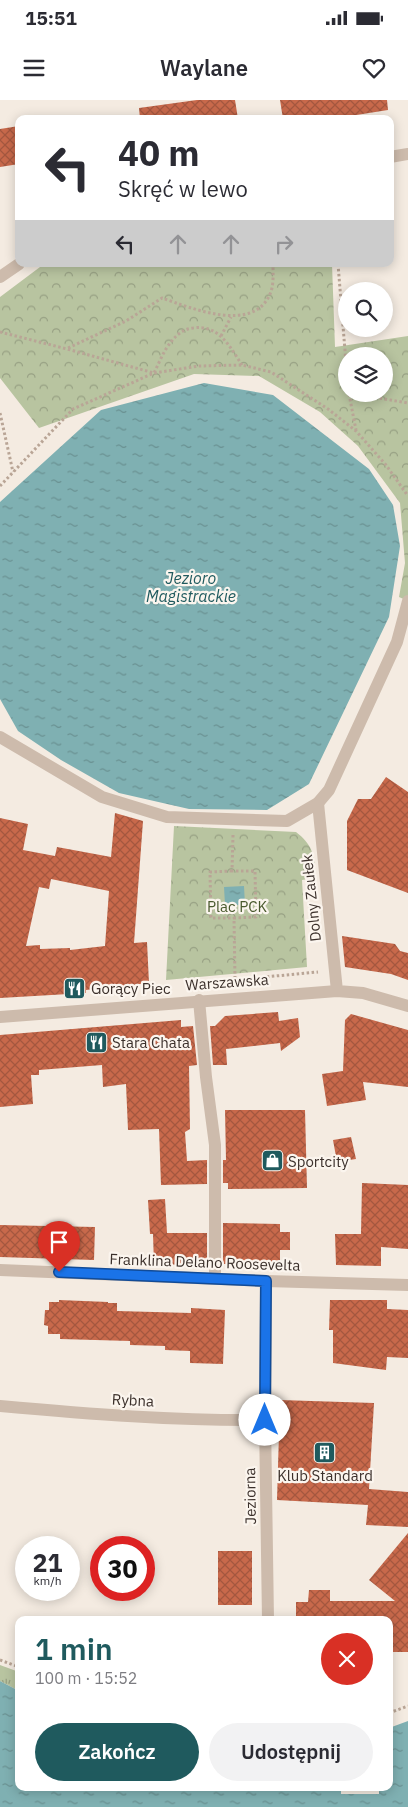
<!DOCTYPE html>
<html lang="pl">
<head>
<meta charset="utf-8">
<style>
  body { margin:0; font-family:"IBM Plex Sans",sans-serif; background:#f2f2f3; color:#2b2b33; height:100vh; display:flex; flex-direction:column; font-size:19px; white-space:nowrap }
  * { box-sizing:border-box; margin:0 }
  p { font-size:16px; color:#7c7c81 }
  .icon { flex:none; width:28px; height:28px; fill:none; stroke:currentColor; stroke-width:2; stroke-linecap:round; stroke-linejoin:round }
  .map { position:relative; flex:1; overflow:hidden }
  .side { position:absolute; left:15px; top:1516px; width:378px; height:175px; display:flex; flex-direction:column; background:#fff; border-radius:10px; box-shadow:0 2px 12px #0003 }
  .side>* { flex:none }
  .top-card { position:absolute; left:15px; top:15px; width:379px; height:152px; border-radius:10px; box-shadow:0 2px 12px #0003; background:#fff; color:#2b2b33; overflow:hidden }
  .tools { position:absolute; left:338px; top:182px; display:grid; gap:10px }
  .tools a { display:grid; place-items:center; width:55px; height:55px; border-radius:50%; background:#fff; box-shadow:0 2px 12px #0003; font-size:25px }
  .speed { position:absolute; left:15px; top:1436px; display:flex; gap:10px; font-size:25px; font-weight:700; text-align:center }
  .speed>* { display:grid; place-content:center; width:65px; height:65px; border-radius:50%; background:#fff; box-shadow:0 2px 12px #0003; line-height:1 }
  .speed small { font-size:12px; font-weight:400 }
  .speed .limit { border:8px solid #d22; background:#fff; color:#111 }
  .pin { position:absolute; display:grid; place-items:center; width:42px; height:42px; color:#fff; margin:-51px -21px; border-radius:50% 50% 50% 0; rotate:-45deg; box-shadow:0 0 5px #0007 }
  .pin .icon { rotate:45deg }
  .me { position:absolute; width:55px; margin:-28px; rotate:0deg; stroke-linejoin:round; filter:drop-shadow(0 0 4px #0008) }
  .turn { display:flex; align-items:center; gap:18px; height:105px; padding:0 20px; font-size:22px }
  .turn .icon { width:65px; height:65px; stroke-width:2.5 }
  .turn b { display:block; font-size:35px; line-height:42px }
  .lanes { display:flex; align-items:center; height:48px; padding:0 20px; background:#0003; justify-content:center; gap:25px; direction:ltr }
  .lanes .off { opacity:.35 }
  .round { display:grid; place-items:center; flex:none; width:52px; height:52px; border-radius:26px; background:#f2f2f3 }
  .headline { display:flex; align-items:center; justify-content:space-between; height:85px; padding:0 20px }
  h1 { font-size:30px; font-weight:600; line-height:38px; color:#1f5a5e }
  .button { display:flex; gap:10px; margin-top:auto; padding:10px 20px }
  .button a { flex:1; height:58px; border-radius:30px; background:#1f5a5e; color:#fff; font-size:20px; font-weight:600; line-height:58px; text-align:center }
  .button a+a { background:#f2f2f3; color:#2b2b33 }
  .status { display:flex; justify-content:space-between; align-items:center; height:35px; padding:0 25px; background:#fff; direction:ltr }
  .status svg { height:14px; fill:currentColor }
  header { display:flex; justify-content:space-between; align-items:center; height:65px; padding:0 20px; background:#fff; font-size:22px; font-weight:600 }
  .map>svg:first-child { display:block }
</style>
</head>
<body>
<div class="status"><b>15:51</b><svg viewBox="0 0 49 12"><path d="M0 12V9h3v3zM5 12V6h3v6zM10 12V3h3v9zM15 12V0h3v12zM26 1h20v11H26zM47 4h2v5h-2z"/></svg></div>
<header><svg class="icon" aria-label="menu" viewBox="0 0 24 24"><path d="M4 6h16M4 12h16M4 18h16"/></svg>Waylane<svg class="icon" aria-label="heart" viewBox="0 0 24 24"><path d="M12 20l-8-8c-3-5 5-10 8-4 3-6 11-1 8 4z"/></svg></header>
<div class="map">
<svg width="408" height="1707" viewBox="0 0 408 1707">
  <defs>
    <pattern id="grass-tufts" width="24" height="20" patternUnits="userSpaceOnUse" patternTransform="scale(1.25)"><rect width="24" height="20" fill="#b8c4a0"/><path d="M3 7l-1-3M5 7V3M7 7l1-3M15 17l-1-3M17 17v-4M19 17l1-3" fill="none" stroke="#97a083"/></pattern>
    <pattern id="park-crowns" width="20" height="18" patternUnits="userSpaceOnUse" patternTransform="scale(1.25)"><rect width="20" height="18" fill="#b8c4a0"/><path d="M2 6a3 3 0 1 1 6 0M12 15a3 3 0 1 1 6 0" fill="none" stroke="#97a083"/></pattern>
    <pattern id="water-ripples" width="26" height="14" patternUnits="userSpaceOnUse" patternTransform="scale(1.25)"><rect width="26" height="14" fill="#7fb0b2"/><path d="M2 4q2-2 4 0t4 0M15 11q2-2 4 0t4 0" fill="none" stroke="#699091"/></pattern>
    <pattern id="building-cross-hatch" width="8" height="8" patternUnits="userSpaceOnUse" patternTransform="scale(1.25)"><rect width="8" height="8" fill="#c8694b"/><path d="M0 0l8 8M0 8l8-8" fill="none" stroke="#a4573f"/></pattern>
  </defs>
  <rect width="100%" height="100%" fill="#f4ebe1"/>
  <path fill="url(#grass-tufts)" d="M0 1565 19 1572V1591L0 1581Z"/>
  <path fill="url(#park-crowns)" fill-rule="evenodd" d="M44 164H332L335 247 408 236V501L399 497 405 463 400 403 358 346 320 312 259 276 194 274 39 328 0 278V197ZM346 256H384V294H346Z
    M174 726 296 732C313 745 316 758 315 778L302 780 307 867 166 880Z"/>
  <path fill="url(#water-ripples)" d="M204 283 273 295 369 369 393 405 400 446 389 517 309 684 267 710 189 709 119 693 61 660 18 631 0 599V402L101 310Z
    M244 786 245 805H225L224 787Z
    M0 1581 19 1591V1688H389V1628L408 1621V1707H0Z"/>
  <path fill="#f4ebe1" d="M341 1688H379V1694H341Z"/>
  <path fill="url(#building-cross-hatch)" fill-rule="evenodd" d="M197 0H235L238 19H140L139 8Z
    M280 0H387L388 10 331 19H283Z
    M19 26V64L0 67V29Z
    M386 677 408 692V793L347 770V721L358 699H371Z
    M115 713 143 721 134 843 147 842 149 883 86 890V893L0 898V718L28 724 23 750 55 756 57 747 111 757ZM51 779 109 791 105 846 70 850V848L40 849V845L26 846 39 787 49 789Z
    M342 836 395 844 400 851 408 853V880L391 874 345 867Z
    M278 912 279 921 298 918 300 937 281 951 280 943 226 949 227 965H213L210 926H215L225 916Z
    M351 914 408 930V987L363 982 366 1000 327 1006 322 974 343 971 345 920Z
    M181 920V927L193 926 197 965 189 966 190 1029 185 1032 187 1061 207 1060V1084L161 1085 159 1029 128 1030 126 984 103 987 102 965 39 970V975H31L33 1004 0 1007V935Z
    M225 1010H305L307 1088 228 1089V1083H223V1060H226Z
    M351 1037 356 1059 337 1062 333 1040Z
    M362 1083 408 1085V1149L381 1147V1166L336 1165 335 1134H361Z
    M165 1099 167 1133H207V1164L154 1165 153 1134H150L148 1100Z
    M223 1123 280 1124V1132H290V1150H280V1165L223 1164Z
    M0 1125 95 1127 94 1160 0 1157Z
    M59 1200 108 1202V1203H117V1211L191 1213V1208L225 1210 223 1264 190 1263V1251L165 1250V1246L130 1245V1241L60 1239V1234H48V1226L44 1225 45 1210H49V1202H59Z
    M330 1200H387V1209L408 1210V1258L387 1257 386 1270 333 1263V1230H329Z
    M280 1300 374 1303 369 1389 408 1392V1427L366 1425 368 1405 277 1400Z
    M408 1433V1552H389V1520H296V1502H308L309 1490H330V1501H395L369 1480Z
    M218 1451H252V1505H218Z"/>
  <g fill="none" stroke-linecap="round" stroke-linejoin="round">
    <path stroke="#b9a596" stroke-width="3" stroke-dasharray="2.5 2.5" stroke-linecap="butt" d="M338 164 346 263
      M0 232 67 249 154 273C159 263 164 250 171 242 177 234 184 229 193 228 219 224 230 247 242 265
      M221 236 231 217
      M68 248 126 221 162 198C191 208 253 234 270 194 274 186 273 173 273 164
      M349 294 356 330
      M355 294 408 303
      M0 313 13 372
      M0 386 73 309 154 273 199 266 242 265 271 272 328 309 356 331 386 365 408 396
      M233 735 232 771H255L256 817 234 818 235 879
      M232 771 210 772 211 818H234
      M222 881 318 872
      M0 1560 19 1567
      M389 1613 408 1606"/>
    <path stroke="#cdbbac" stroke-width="12" d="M0 637 102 697 167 717 287 721 318 703 329 690 397 542 408 501
      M199 900 206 977 215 1045V1178"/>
    <path stroke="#cdbbac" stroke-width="12" d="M318 703 337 891
      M0 917 337 891 363 893 408 906
      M0 1170 266 1181 408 1185
      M266 1181 265 1320 268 1520
      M0 1306C88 1314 177 1321 265 1320"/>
    <path stroke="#cdbbac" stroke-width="12" d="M390 57 408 54
      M0 177 19 164"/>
  </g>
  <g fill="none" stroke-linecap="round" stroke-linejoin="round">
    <defs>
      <path id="route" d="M59 1172 266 1181 265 1320"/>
    </defs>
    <use href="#route" stroke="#114b97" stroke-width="12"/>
    <use href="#route" stroke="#1a73e8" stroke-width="9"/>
  </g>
  <defs>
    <symbol id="restaurant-square" viewBox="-11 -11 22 22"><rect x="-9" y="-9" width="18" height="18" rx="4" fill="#1f5a5e" stroke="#fbf5ee"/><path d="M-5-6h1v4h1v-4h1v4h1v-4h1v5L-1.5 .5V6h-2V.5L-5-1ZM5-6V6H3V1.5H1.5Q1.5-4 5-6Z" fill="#fff"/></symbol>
    <symbol id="shop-square" viewBox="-11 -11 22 22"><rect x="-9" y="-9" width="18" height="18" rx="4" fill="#1f5a5e" stroke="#fbf5ee"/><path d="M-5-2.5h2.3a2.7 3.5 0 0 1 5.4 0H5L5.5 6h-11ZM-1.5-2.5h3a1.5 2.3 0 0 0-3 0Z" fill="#fff"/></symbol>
    <symbol id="building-square" viewBox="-11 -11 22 22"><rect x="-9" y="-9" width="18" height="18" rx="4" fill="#1f5a5e" stroke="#fbf5ee"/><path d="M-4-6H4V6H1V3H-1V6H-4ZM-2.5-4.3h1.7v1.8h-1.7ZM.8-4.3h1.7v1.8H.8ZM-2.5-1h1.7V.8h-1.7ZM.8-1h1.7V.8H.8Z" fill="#fff"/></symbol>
  </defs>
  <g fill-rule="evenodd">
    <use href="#restaurant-square" x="62" y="876" width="25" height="25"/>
    <use href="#restaurant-square" x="84" y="930" width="25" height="25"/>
    <use href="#shop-square" x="260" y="1048" width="25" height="25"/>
    <use href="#building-square" x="312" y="1340" width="25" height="25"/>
  </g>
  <g text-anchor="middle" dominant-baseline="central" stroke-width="4.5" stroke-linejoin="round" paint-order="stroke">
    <g font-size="15" fill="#3b302b" stroke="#fbf5ee">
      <text transform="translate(311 798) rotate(-96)">Dolny Zaułek</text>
      <text transform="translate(227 882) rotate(-4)">Warszawska</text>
      <text transform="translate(205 1162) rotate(2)">Franklina Delano Roosevelta</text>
      <text transform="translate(133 1300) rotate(3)">Rybna</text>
      <text transform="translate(250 1396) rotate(-91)">Jeziorna</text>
    </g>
    <g font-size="15" fill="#4a5a2e" stroke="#fbf5ee">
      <text x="237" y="806">Plac PCK</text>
    </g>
    <g font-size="15" fill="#3b302b" stroke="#fbf5ee" text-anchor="start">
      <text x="91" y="888">Gorący Piec</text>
      <text x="112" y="942">Stara Chata</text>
      <text x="288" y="1061">Sportcity</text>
      <text x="325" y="1375" text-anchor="middle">Klub Standard</text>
    </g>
    <g font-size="16" font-style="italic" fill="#1f5a5e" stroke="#fbf5ee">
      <text x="191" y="478">Jezioro<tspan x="191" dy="18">Magistrackie</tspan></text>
    </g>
  </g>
</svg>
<div class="tools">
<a><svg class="icon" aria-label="search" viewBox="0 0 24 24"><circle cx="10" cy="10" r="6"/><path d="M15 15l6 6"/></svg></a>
<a><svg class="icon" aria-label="layers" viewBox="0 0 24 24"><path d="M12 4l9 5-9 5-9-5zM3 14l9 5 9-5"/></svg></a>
</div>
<div class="speed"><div>21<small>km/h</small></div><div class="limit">30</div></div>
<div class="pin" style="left:59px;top:1172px;background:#d93025"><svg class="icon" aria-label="arrive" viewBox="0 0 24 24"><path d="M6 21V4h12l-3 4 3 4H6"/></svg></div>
<svg class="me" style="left:265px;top:1320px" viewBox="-20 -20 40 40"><circle r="19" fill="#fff"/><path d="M0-13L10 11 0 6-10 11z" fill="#1a73e8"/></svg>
<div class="top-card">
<div class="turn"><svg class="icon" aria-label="left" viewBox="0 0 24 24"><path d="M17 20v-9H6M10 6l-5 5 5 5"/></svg><div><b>40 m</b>Skręć w lewo</div></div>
<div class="lanes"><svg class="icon" aria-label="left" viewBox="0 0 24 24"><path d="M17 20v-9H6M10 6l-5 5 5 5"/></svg><svg class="icon off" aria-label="ahead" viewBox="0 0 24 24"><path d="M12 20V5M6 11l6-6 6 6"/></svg><svg class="icon off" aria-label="ahead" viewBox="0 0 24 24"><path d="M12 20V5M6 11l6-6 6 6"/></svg><svg class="icon off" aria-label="right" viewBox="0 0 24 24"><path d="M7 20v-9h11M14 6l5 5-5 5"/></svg></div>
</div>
<section class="side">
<div class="headline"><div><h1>1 min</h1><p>100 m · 15:52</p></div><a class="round" style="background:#d93025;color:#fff"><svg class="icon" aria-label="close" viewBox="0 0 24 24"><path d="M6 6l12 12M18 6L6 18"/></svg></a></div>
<div class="button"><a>Zakończ</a><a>Udostępnij</a></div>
</section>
</div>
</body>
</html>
